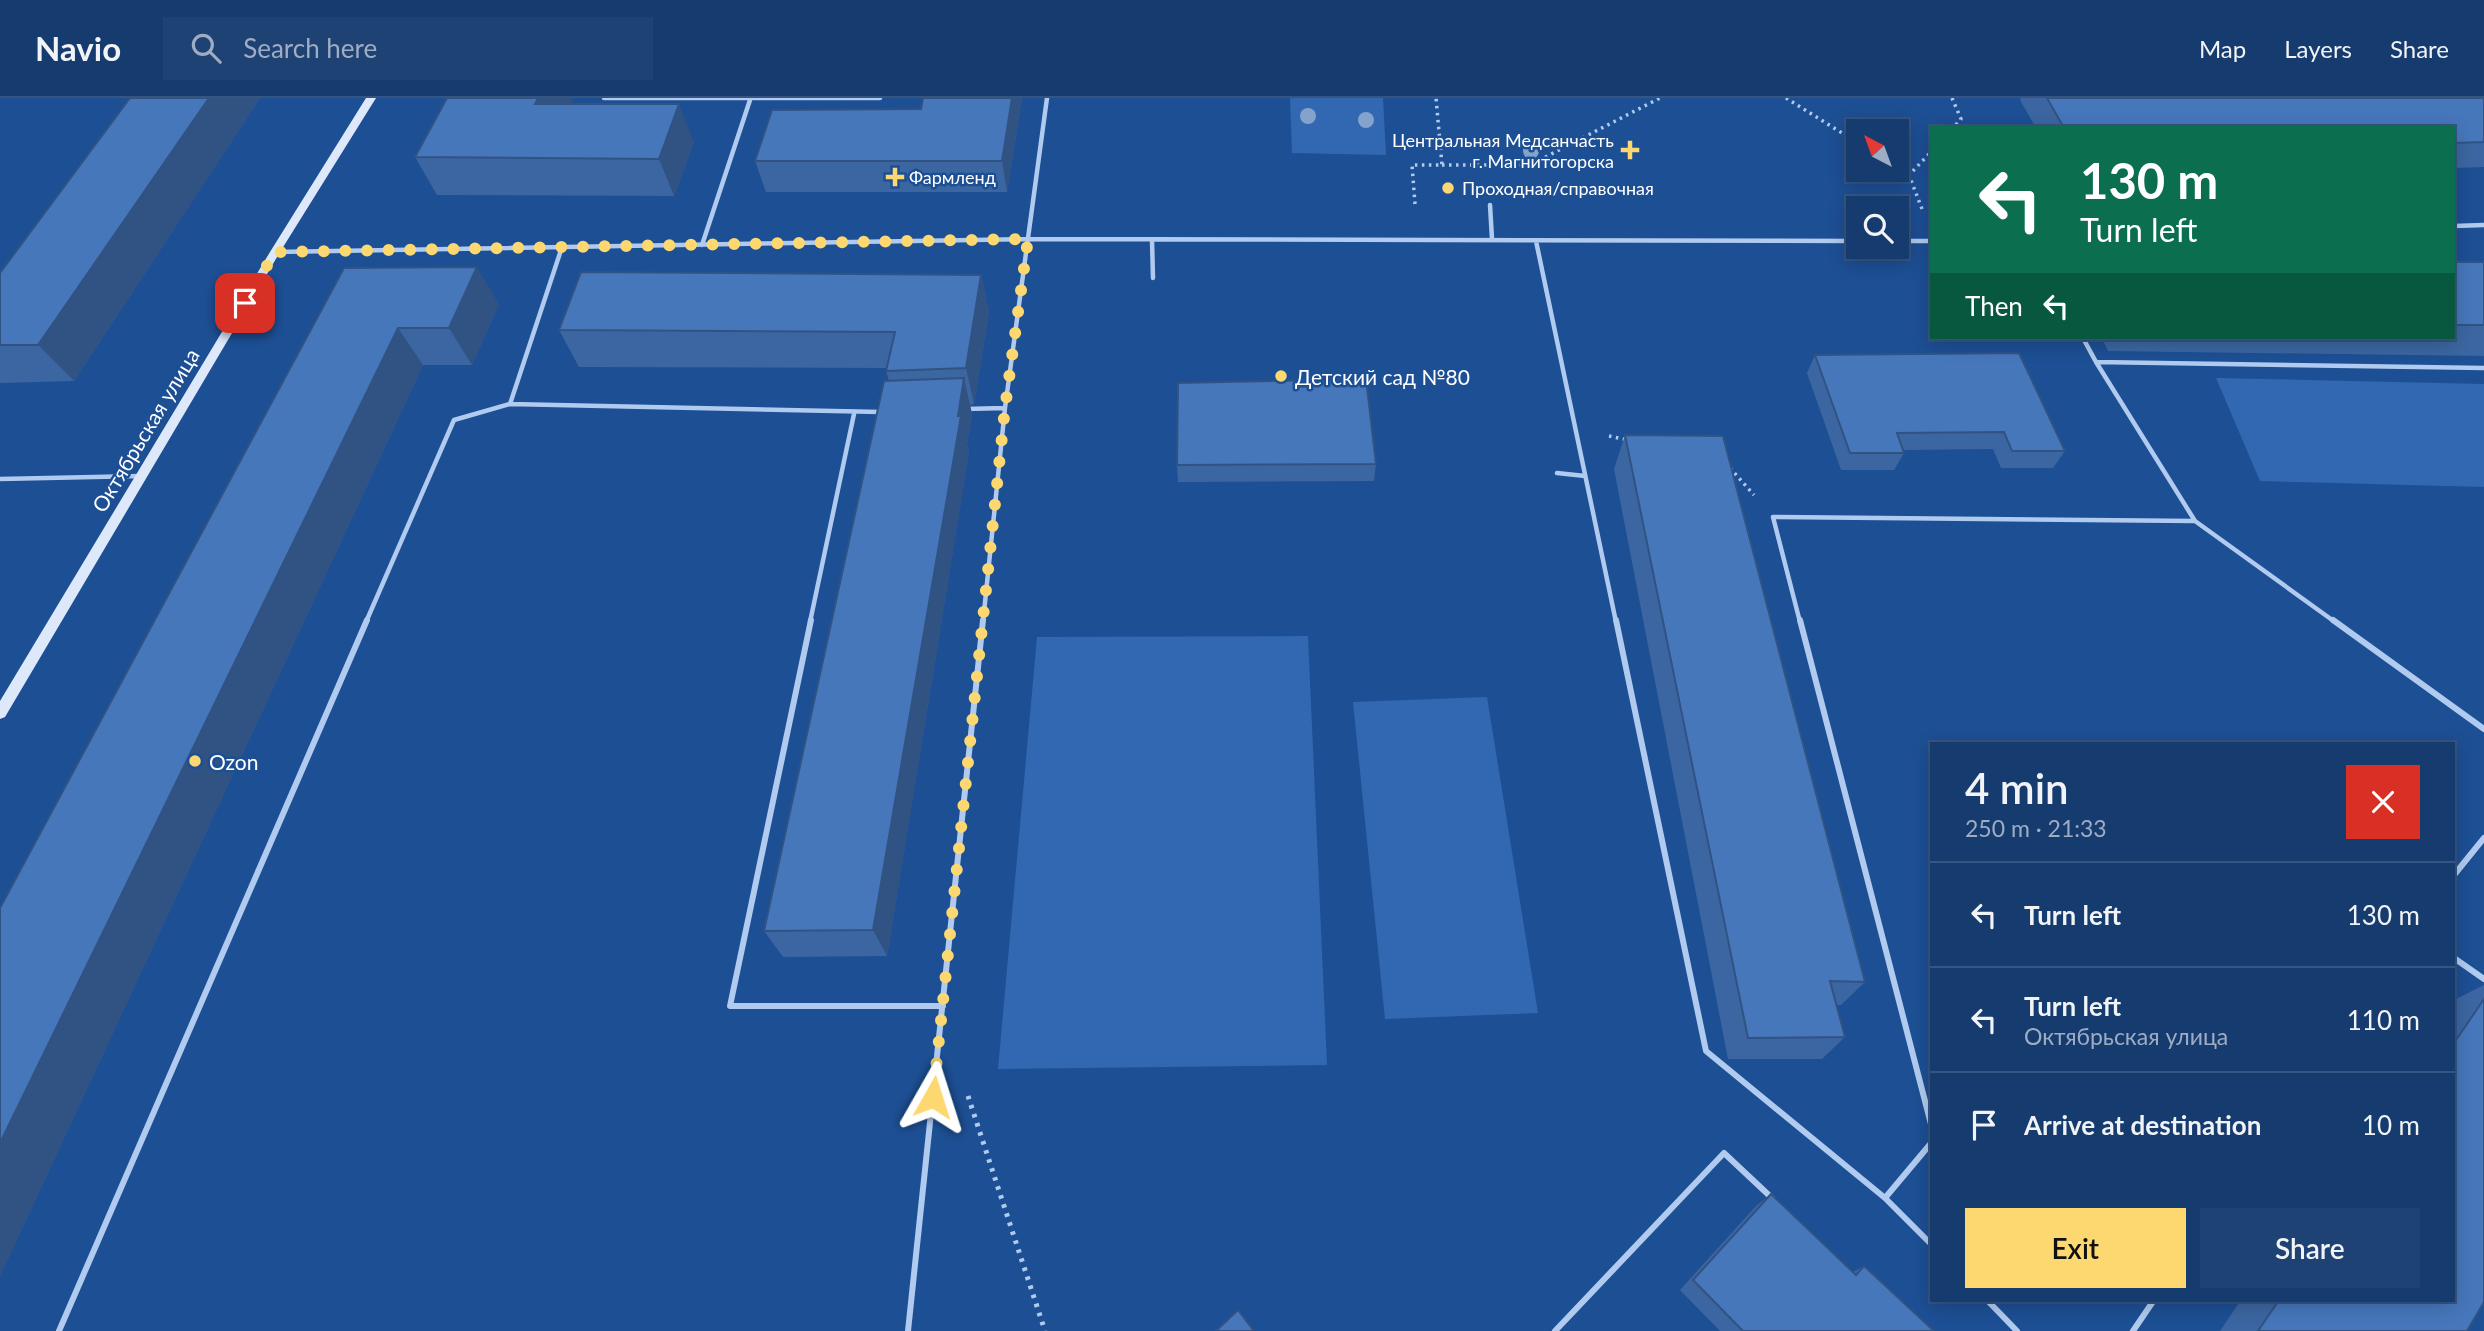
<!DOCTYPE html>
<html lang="en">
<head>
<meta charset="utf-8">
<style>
  body { margin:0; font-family:Lato,sans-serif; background:#1f4274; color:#f1f3f6; height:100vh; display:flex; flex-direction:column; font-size:26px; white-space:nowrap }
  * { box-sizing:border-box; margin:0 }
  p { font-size:23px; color:#9eadc3 }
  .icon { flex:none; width:38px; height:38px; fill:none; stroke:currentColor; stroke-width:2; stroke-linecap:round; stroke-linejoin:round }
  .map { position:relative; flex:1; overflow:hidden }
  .side { position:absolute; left:1930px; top:644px; width:525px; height:560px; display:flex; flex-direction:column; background:#163b6f; border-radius:0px; box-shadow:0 4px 18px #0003,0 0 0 2px #355582 }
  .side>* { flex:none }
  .hud { position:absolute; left:1930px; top:28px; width:525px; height:214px; border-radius:0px; box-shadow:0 4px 18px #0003,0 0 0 2px #355582; background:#0b6e4f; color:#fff; overflow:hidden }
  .needle { width:46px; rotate:319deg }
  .controls { position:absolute; left:1846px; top:21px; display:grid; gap:14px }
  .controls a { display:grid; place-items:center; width:63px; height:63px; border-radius:0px; background:#163b6f; box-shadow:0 4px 18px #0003,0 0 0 2px #355582; font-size:35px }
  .pin { position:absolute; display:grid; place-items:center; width:60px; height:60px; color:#fff; margin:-30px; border-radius:14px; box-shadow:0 4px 10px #0006 }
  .me { position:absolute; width:77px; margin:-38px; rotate:6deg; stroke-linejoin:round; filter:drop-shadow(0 0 5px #0008) }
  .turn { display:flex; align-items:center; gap:24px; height:147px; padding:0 35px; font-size:32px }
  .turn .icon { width:91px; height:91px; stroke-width:2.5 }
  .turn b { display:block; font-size:49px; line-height:60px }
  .then { display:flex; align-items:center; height:66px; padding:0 35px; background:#0003; gap:14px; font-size:26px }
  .round { display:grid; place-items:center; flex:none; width:74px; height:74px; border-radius:0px; background:#1f4274 }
  .head { display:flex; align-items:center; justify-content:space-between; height:119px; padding:0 35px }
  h1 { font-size:42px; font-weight:600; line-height:52px }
  .action { display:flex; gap:14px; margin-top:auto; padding:14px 35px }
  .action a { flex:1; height:80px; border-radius:0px; background:#fdd76f; color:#111; font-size:28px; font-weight:600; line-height:80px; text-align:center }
  .action a+a { background:#1f4274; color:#f1f3f6 }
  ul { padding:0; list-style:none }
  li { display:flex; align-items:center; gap:21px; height:105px; padding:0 35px; border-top:2px solid #355582 }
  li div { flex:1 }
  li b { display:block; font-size:26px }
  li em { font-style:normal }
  header { display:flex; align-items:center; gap:42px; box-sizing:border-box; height:98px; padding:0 35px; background:#163b6f; border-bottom:2px solid #355582 }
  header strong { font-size:33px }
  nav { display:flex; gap:38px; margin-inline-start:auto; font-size:24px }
  .search { width:490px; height:63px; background:#1f4274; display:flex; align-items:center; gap:18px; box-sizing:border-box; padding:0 24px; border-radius:0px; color:#9eadc3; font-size:26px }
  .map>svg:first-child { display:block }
</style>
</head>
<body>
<header>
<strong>Navio</strong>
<div class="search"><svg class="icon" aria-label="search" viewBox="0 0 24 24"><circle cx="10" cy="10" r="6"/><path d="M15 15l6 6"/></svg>Search here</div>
<nav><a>Map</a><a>Layers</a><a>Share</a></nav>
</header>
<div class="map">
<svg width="2484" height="1233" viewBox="0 0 2484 1233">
  <rect width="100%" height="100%" fill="#1d4f94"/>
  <path fill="#3268b2" d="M1290 0H1383L1386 57 1292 55Z
    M2216 280 2484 286V389L2260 383Z
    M1308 538 1327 967 998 971 1037 539Z
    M1487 599 1538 915 1385 921 1353 604Z"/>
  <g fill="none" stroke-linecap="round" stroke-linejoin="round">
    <path stroke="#b0cbef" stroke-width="3.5" stroke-dasharray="2.5 4.5" stroke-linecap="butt" d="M1786 0 1858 45
      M1952 0 1961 21 1953 30
      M1442 67H1530L1660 0
      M1897 69 1909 77
      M1415 106 1412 67H1442L1436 0
      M1922 111 1909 77 1932 53
      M1609 338 1628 342
      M1730 370 1754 397"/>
    <path stroke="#b0cbef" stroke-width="5" stroke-dasharray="3.5 6" stroke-linecap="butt" d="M968 998 1045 1233"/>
    <path stroke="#b0cbef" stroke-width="4.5" d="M604 0H880
      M1490 107 1492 141
      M2454 128 2484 127
      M1152 142 1153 180
      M1536 143 1616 524
      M1897 143H1932
      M702 147 750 2
      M275 154 1028 141 1858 143
      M2083 240 2096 264 2484 270
      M510 306 881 314
      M965 311 1005 310
      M1557 375 1585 378
      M0 381 141 378
      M2195 423 2335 524
      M366 524 454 322 510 306 562 149
      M810 524 854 316
      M983 524 1005 310 1047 0
      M1800 524 1773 419 2195 423 2096 264"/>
    <path stroke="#b0cbef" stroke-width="6" d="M811 522 730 908H943
      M1616 522 1706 953 1885 1100 1932 1147
      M1800 522 1932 1030
      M2333 522 2484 631
      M2454 777 2484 740
      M2454 860 2484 881
      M1885 1100 1932 1044
      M1987 1202 2017 1233
      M59 1233 367 522
      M908 1233 983 522
      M1555 1233 1724 1055 1773 1101
      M2133 1233 2154 1202"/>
    <path fill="#dde9fa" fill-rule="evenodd" d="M366 0H376L280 154 5 619 0 621V603L270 154Z"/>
  </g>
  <g fill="#83a2cc">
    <circle cx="1308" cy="18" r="8"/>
    <circle cx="1366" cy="22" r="8"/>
    <circle cx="1531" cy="53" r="8"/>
  </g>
  <path fill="#3c66a1" d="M130 0H260L74 283 0 285V175Z
    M447 0H573L570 6 694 44 674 98 437 97 415 59Z
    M1022 0 1007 94H766L755 63 921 11Z
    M2021 0H2484V69L2454 70V30H2036L2020 2Z
    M2454 164H2484V258L2108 253 2102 240H2454Z
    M344 170 499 206 472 267H423L0 1178V810Z
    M981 177 989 214 974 306 970 307 972 316 967 347 969 354 887 858 783 859 764 833 889 283 886 273 887 270 579 269 559 232Z
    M1815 257 2065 353 2053 370H2001L1993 351 1903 352 1904 355 1894 372H1841L1807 275Z
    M1625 337 1865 884 1841 907H1836L1845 939 1822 961H1728L1614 371Z
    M1376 366 1374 383 1178 384 1177 367Z
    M2484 887V1204L2467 1233H2220L2241 1202H2454V902Z
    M1771 1096 1853 1174 1864 1168 1934 1233H1720L1680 1192 1756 1108Z"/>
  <path fill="#315383" d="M209 0H260L74 283 38 247Z
    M538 0H573L553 44 535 6Z
    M1012 0H1022L1007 94 1002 63Z
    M679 6 694 44 674 98 659 61Z
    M477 169 499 206 472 267 449 230Z
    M981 177 989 214 974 306 966 270Z
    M398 230 423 267 0 1178V1045Z
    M964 280 972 316 967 347 969 354 887 858 873 832Z"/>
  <path fill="#4677bb" stroke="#315383" stroke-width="2" d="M130 0H209L38 247H0V175Z
    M447 0H538L535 6H679L659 61 415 59Z
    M923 0H1012L1002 63H755L772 12 921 11Z
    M2047 0H2484V44L2454 45V30H2301L2300 28 2064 30Z
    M2454 164H2484V227H2454Z
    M477 169 449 230H398L0 1045V810L344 170Z
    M581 174 981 177 966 270 886 273 895 234 559 232Z
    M2019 255 2065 353H2012L2004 334 1897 335 1904 355H1850L1815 257Z
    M964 280 958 318H961L873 832 764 833 884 283Z
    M1366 281 1376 366 1177 367 1178 285Z
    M1625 337 1723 338 1865 884 1830 883 1845 939 1748 940Z
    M2484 901V1204L2467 1233H2258L2279 1202H2454V945Z
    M1771 1096 1856 1177 1864 1168 1934 1233H1743L1693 1182Z
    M1238 1212 1254 1233H1216Z"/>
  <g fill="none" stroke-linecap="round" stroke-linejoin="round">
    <path stroke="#fdd76f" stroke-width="12" stroke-dasharray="0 21.6" d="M245 205 275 154 1028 141 1005 310 933 999"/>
  </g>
  <g fill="#fdd76f" stroke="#1d4f94" stroke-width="2.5">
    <path d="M1626.5 41.5h7v7h7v7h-7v7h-7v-7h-7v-7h7z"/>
    <path d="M891.5 68.5h7v7h7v7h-7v7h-7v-7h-7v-7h7z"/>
    <circle cx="1448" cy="90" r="7"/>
    <circle cx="1281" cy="278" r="7"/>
    <circle cx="195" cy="663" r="7"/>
  </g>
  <g text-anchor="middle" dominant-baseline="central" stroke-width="5" stroke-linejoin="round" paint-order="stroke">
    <g font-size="18" fill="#fff" stroke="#1d4f94" text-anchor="start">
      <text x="1614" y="42" text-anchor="end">Центральная Медсанчасть<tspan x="1614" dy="21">г. Магнитогорска</tspan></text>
      <text x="909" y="79">Фармленд</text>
      <text x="1462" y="90">Проходная/справочная</text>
    </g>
    <g font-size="21" fill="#fff" stroke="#1d4f94" text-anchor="start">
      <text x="1295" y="278">Детский сад №80</text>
      <text x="209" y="663">Ozon</text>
    </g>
    <g font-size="21" fill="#fff" stroke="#1d4f94">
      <text transform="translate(145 332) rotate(-59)">Октябрьская улица</text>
    </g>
  </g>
</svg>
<div class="controls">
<a><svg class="needle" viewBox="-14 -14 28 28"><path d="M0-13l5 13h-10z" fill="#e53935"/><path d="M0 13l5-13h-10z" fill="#9eadc3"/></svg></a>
<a><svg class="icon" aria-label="search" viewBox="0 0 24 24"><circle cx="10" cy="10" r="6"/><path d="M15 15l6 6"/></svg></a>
</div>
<div class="pin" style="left:245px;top:205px;background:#d93025"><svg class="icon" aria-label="arrive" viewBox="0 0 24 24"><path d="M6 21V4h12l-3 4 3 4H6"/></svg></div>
<svg class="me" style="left:933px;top:999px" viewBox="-20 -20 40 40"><path d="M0-17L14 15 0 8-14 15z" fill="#fdd76f" stroke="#fff" stroke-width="4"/></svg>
<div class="hud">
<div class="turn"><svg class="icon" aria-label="left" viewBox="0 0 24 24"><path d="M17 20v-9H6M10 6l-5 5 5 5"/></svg><div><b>130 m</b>Turn left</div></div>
<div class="then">Then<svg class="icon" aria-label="left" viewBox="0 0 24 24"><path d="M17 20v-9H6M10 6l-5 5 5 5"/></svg></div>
</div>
<section class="side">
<div class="head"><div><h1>4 min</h1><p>250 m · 21:33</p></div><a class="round" style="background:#d93025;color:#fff"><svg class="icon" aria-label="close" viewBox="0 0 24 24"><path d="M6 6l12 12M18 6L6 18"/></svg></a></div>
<ul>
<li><svg class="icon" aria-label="left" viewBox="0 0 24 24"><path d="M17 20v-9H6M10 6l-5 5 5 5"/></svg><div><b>Turn left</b></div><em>130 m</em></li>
<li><svg class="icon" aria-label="left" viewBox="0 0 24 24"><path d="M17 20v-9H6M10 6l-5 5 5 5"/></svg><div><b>Turn left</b><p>Октябрьская улица</p></div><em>110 m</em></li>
<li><svg class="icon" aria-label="arrive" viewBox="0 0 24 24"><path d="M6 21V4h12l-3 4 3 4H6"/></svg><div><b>Arrive at destination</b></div><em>10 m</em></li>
</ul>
<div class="action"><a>Exit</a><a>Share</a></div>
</section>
</div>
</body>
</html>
